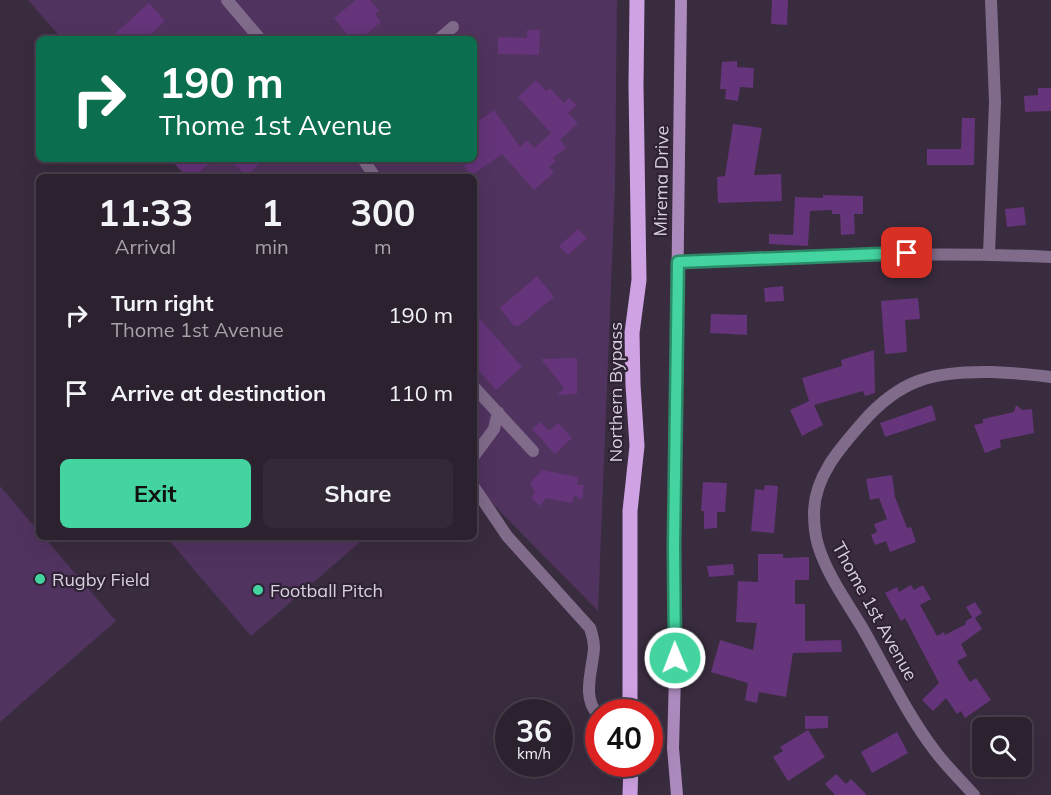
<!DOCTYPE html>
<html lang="en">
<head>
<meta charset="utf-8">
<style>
  body { margin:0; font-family:Mulish,sans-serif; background:#332937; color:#f1f3f6; height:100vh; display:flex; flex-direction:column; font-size:22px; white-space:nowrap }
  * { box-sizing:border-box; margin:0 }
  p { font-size:20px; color:#a6a3aa }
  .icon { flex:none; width:33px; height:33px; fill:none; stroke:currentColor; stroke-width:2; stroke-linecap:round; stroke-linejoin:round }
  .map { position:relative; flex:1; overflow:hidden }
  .sheet { position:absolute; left:36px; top:174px; width:441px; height:366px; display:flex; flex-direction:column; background:#2b212f; border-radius:9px; box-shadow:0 6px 24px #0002,0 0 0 2px #473e4b }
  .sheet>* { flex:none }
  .top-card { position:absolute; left:36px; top:36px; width:441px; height:126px; border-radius:9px; box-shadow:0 6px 24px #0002,0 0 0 2px #473e4b; background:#0b6e4f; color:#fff; overflow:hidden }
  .fabs { position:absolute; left:972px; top:717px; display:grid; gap:12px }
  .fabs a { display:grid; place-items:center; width:60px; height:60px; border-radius:9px; background:#2b212f; box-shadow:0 6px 24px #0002,0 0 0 2px #473e4b; font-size:30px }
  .speed { position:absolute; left:495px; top:699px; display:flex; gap:12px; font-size:30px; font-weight:700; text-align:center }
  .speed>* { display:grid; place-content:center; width:78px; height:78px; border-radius:50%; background:#2b212f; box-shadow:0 6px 24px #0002,0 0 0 2px #473e4b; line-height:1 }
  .speed small { font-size:15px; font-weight:400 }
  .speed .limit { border:9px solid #d22; background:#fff; color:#111 }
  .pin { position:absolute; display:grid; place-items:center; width:51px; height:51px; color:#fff; margin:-26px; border-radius:12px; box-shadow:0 3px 9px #0006 }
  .me { position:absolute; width:66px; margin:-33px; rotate:359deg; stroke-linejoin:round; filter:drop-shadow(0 0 4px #0008) }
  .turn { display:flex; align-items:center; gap:21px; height:126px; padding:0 24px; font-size:27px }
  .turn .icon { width:78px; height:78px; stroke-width:2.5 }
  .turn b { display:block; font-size:42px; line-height:51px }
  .eta { display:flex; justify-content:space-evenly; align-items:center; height:102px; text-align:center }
  .eta b { font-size:36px; font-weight:700; line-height:42px }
  .button { display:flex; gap:12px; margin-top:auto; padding:12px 24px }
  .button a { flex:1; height:69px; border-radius:9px; background:#43d4a0; color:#111; font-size:24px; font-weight:700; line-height:69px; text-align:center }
  .button a+a { background:#332937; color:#f1f3f6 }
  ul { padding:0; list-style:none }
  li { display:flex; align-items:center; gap:18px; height:78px; padding:0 24px }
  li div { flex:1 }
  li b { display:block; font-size:22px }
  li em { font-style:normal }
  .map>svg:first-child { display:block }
</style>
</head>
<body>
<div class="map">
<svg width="1051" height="795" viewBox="0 0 1051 795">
  <rect width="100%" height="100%" fill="#392c3f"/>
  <path fill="#51335f" d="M28 0H617L615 186 598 611 474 485V177H186L170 159H474V39H62Z
    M0 486 39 532V537H44L116 621 0 722Z
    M166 537H354L359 543 251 636Z"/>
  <path fill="#65347a" d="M356 0H370L379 11 375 14 381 22 360 39H351L334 18Z
    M772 0H788L787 25 771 24Z
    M149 3 165 21 145 39H109Z
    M527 30H540L539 55 498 54V37L527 38Z
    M737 61V67L754 68 753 88 740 87 738 101 725 99 726 89H720L722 62Z
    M536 80 546 91 550 88 564 103 569 98 577 105 568 113 578 123 560 140 566 148 553 158 556 161 549 167 554 173 534 190 502 154 471 176 464 166 474 159V124L494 110 520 147 527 140 534 148 551 133 518 97Z
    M1038 88H1051V111L1025 112 1024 96 1038 95Z
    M962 118H975L974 165H927V149H961Z
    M733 124 762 128 754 175 781 174 782 201 718 203 717 177 725 176Z
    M181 159H214L194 177H187L175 164Z
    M229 159H264L247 176Z
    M823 195 863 196V214H854L855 234 841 235 840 214H832V210L810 211 808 246 769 244V234L793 235 795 197 823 198Z
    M1024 207 1026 225 1007 227 1005 209Z
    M578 229 587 238 568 255 559 246Z
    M537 276 554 297 519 326H514L500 308Z
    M783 286 784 301 765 302 764 288Z
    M918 298 920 319 905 320 907 352 885 354 881 301Z
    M474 312 522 367 496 390 474 365Z
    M711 314 747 315V335L710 333Z
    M874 350 875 393 865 396 863 391 814 405 823 425 802 436 790 410 809 401 802 378 842 366 841 360Z
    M577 358V394L557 395 564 388 541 359Z
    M932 405 936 420 885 437 880 423Z
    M1016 405 1022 410 1032 409 1034 433 1000 440 1001 447 985 453 974 425 983 423V419L1014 412Z
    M540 422 549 431 558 423 572 438 555 454 532 429Z
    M542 470 578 477 577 485H584L582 500 574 495 572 503 546 498 540 506 531 498 535 493 530 483Z
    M892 475 895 497 907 528 911 527 916 542 890 552 886 541 875 545 871 535 877 532 874 524 887 519 879 498 870 500 866 479Z
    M703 482 727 483 725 512H717V528L704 529V511H701Z
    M765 485 778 486 774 533 751 531 755 489 764 490Z
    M758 554H783V558L809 557V580H795V604H805V641L841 640 842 652 793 653 786 697 759 692 757 703 745 700 748 683 711 672 720 640 753 650 757 623 736 622 738 581 758 582Z
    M733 564 734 575 709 577 707 566Z
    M911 585 914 590 923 585 931 599 920 605 937 636 944 632 945 635 966 624 965 622 972 617 966 607 975 602 982 613 975 618 982 629 961 644 967 656 957 661 970 682 976 678 991 700 965 718 961 711 957 714 946 698 933 711 922 700 939 683 905 618 901 621 885 593 897 587 899 592Z
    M805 716H828V728L805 729Z
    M808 730 825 757 788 781 773 757 783 751 780 747Z
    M897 732 908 753 872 773 861 752Z
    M836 774 846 784 851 779 867 795H835L825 784Z"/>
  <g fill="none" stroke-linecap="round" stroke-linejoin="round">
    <path stroke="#816b8b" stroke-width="12" d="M227 0 260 39
      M439 39 453 27
      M363 159 375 177
      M989 254 995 102 991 0
      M678 262C803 257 927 251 1051 257
      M474 387 533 451
      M474 456 494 429 498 412
      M474 487 507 536 590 628C592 634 594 641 594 648 593 668 581 698 598 714
      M974 795C961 780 946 766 935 751 906 713 886 669 863 629 847 602 827 575 818 545 815 535 814 523 814 513 814 477 840 448 862 423 901 378 935 371 992 372 1012 373 1031 374 1051 377"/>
    <path stroke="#ad8abd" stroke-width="12" d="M677 795 673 748 675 675 674 546 681 0"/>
    <path stroke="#cfa2e4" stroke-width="15" d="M630 712V511L637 446 633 385 632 333 639 280 636 86 637 0
      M630 795 631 764"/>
  </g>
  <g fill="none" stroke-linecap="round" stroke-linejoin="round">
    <defs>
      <path id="route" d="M675 658 674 546 678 262 907 253"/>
    </defs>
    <use href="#route" stroke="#2c8a68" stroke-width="15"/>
    <use href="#route" stroke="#43d4a0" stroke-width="10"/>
  </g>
  <g fill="#43d4a0" stroke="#2f2235" stroke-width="2">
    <circle cx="40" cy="579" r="6"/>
    <circle cx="258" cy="590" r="6"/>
  </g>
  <g text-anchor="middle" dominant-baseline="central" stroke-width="4.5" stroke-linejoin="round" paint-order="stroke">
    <g font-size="18" fill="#d9d0dd" stroke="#2f2235">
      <text transform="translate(661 181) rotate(-89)">Mirema Drive</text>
      <text transform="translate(615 392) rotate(-90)">Northern Bypass</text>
      <text transform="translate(875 611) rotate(61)">Thome 1st Avenue</text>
    </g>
    <g font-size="18" fill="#d9d0dd" stroke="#2f2235" text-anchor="start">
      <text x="52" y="579">Rugby Field</text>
      <text x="270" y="590">Football Pitch</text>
    </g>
  </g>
</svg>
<div class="fabs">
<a><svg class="icon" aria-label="search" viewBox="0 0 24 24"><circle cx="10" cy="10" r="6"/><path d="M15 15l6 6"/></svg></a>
</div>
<div class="speed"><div>36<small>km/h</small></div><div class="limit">40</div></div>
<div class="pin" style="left:907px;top:253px;background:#d93025"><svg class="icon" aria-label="arrive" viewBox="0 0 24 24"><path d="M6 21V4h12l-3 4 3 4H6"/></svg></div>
<svg class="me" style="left:675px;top:658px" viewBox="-20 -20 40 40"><circle r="17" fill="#43d4a0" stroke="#fff" stroke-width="3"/><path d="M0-11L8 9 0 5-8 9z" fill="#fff"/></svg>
<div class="top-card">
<div class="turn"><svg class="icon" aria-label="right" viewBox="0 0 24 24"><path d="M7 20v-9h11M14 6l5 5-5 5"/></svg><div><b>190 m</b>Thome 1st Avenue</div></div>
</div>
<section class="sheet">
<div class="eta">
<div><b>11:33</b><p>Arrival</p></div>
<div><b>1</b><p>min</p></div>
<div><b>300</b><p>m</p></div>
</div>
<ul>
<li><svg class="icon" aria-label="right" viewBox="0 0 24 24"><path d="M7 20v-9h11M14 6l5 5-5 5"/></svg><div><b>Turn right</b><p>Thome 1st Avenue</p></div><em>190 m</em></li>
<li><svg class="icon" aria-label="arrive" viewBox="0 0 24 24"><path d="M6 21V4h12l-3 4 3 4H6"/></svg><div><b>Arrive at destination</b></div><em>110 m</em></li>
</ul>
<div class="button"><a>Exit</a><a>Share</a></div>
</section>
</div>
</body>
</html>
